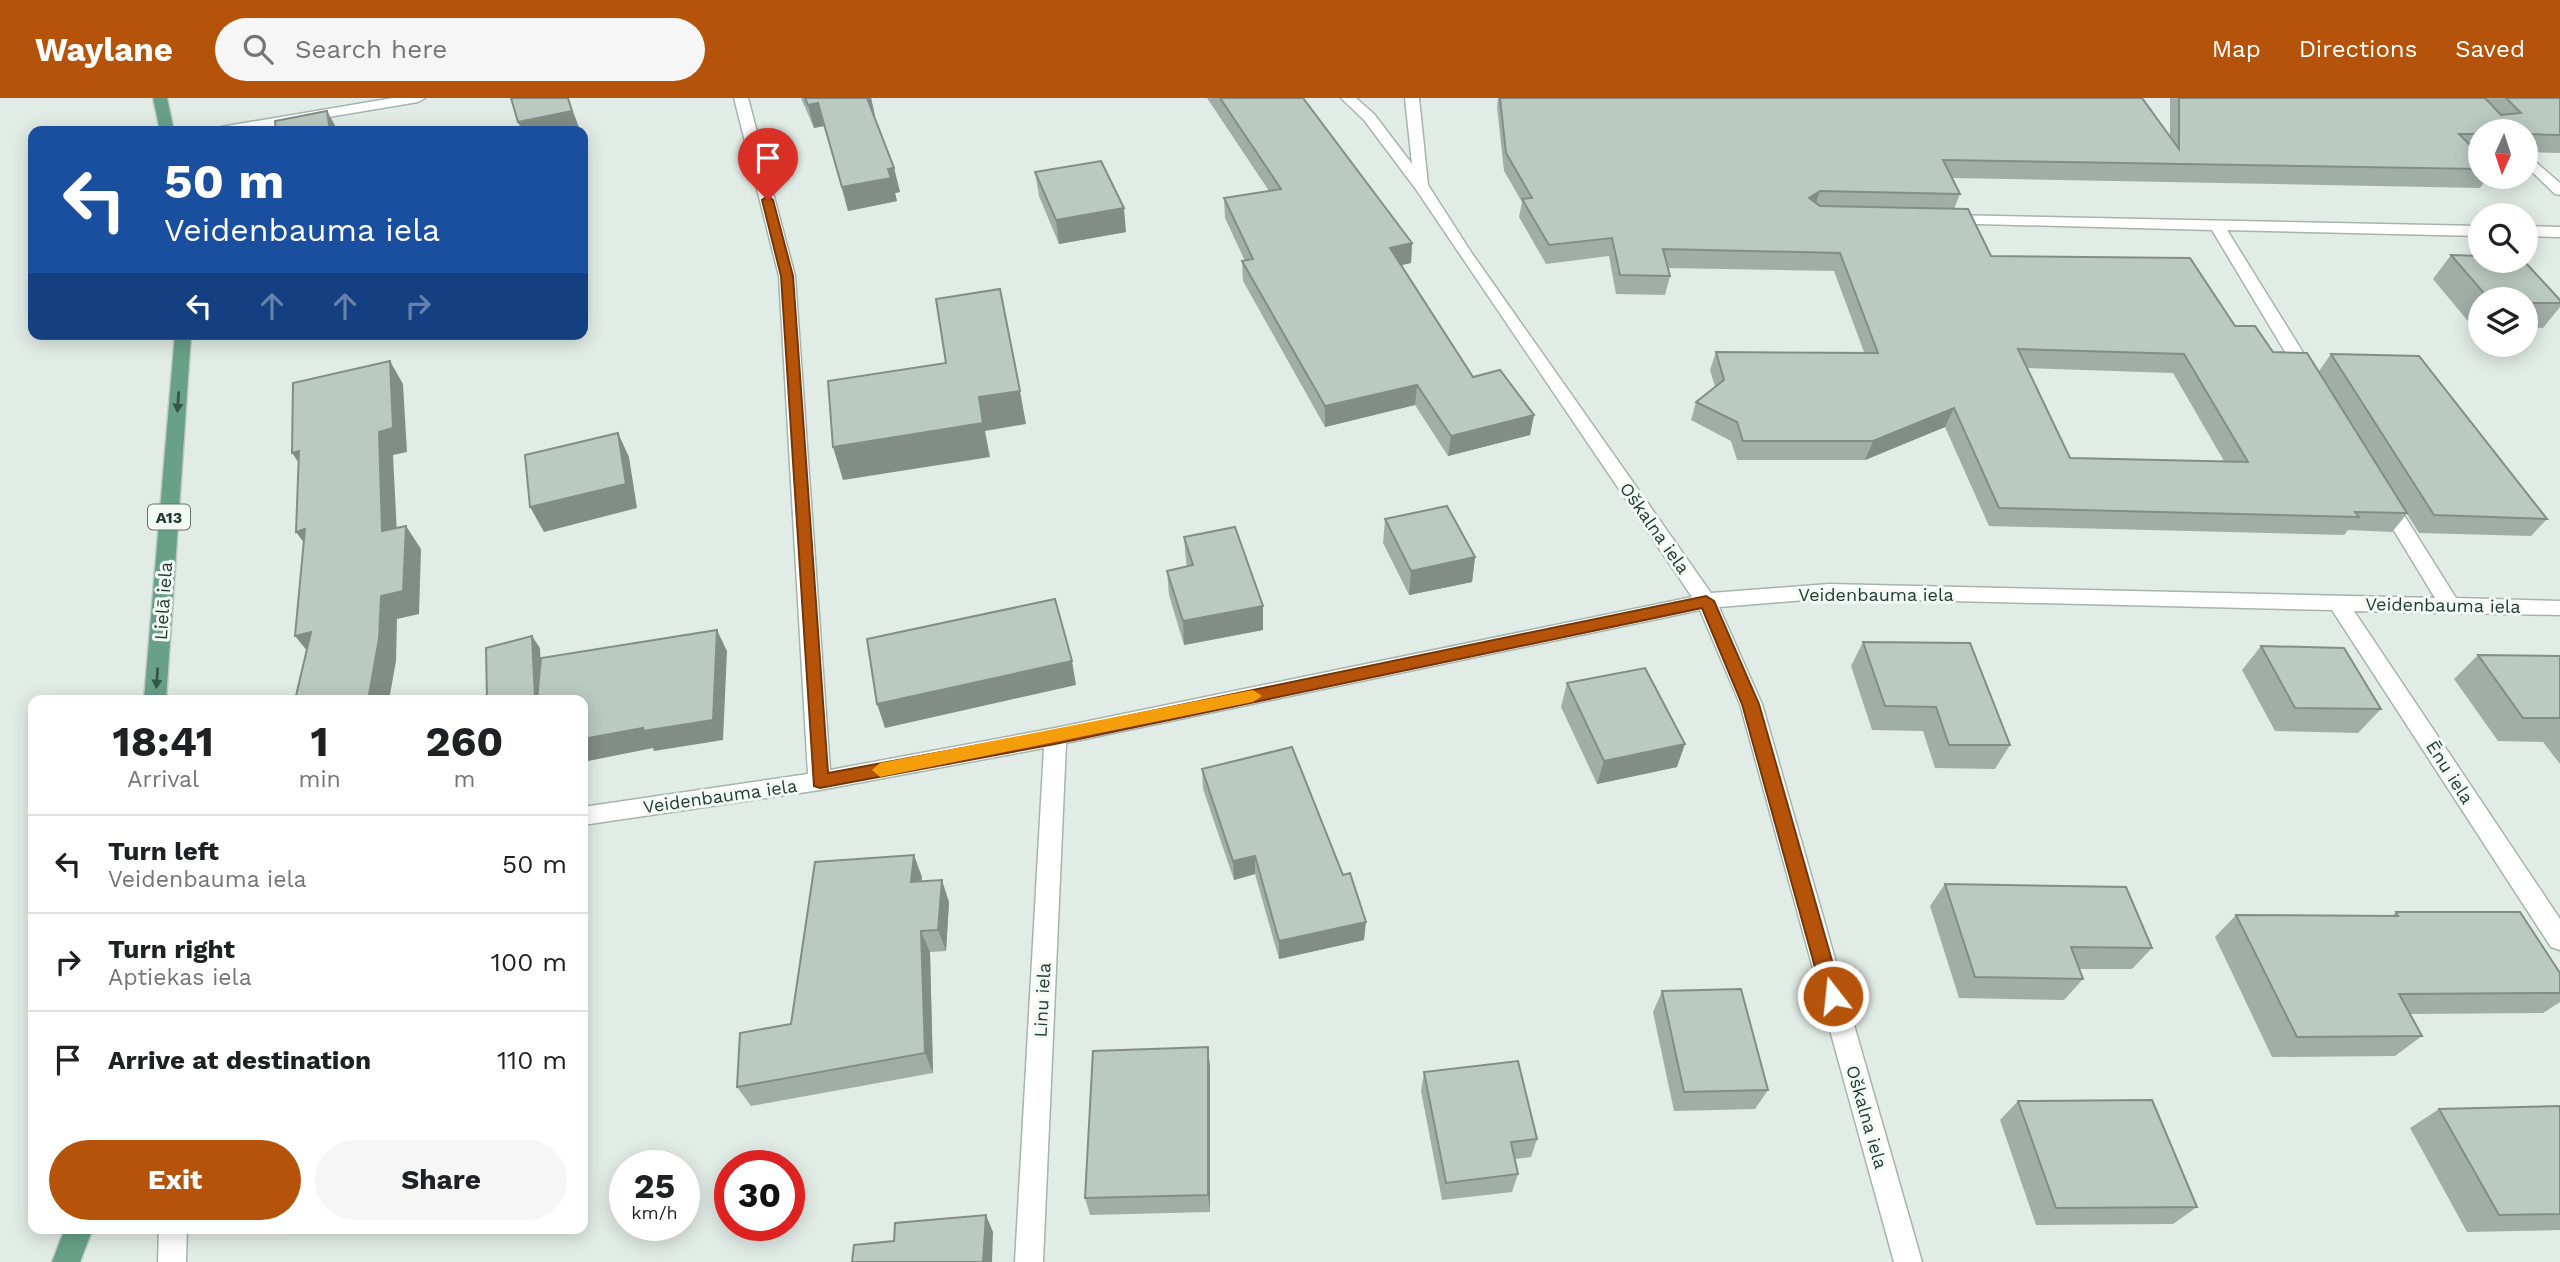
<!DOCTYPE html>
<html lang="en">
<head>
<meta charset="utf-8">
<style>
  body { margin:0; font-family:"Work Sans",sans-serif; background:#f6f6f6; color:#202124; height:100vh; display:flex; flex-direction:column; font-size:26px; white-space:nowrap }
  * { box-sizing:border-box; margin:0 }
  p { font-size:23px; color:#757577 }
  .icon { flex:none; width:38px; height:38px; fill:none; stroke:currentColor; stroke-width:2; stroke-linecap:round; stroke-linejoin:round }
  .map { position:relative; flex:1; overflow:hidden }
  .side { position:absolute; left:28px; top:597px; width:560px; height:539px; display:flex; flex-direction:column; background:#fff; border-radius:14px; box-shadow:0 4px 18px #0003 }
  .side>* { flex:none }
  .top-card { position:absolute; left:28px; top:28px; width:560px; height:214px; border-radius:14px; box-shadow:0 4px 18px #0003; background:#1a4fa0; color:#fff; overflow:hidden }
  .needle { width:46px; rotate:183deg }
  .fabs { position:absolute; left:2468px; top:21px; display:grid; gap:14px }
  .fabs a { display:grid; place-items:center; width:70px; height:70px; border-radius:50%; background:#fff; box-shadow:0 4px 18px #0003; font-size:35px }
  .speed { position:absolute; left:609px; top:1052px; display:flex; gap:14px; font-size:35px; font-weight:700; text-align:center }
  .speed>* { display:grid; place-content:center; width:91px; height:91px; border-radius:50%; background:#fff; box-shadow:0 4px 18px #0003; line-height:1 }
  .speed small { font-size:18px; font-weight:400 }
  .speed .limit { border:10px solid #d22; background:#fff; color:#111 }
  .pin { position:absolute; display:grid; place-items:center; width:60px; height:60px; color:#fff; margin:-72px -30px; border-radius:50% 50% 50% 0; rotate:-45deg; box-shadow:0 0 7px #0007 }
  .pin .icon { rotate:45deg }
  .me { position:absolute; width:77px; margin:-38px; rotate:344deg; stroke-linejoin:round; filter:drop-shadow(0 0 5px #0008) }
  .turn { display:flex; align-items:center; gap:24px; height:147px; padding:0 21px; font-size:32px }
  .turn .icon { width:91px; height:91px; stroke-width:2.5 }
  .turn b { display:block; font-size:49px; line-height:60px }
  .lanes { display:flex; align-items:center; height:66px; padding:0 21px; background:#0003; justify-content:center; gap:35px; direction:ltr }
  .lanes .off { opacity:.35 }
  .eta { display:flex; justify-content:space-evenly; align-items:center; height:119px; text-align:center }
  .eta b { font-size:42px; font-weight:700; line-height:49px }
  .primary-button { display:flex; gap:14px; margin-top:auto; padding:14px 21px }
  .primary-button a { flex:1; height:80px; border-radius:42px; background:#b45309; color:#fff; font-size:28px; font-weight:700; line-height:80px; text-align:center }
  .primary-button a+a { background:#f6f6f6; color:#202124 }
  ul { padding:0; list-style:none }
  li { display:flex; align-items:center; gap:21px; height:98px; padding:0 21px; border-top:2px solid #e0e0e0 }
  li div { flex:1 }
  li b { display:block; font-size:26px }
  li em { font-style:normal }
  header { display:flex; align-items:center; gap:42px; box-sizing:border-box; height:98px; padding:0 35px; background:#b45309; color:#fff }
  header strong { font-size:33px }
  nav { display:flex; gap:38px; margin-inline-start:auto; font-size:24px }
  .search { width:490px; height:63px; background:#f6f6f6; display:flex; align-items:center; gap:18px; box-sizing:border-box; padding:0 24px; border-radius:38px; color:#757577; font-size:26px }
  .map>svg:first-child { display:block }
</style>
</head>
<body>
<header>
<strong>Waylane</strong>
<div class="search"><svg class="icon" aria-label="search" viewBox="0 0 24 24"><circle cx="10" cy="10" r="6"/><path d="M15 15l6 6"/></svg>Search here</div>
<nav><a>Map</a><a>Directions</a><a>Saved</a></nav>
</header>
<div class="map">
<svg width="2560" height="1164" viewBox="0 0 2560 1164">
  <rect width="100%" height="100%" fill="#e2ece6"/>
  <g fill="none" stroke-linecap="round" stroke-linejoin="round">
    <defs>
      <path id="minor" d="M393 0H425L418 4 245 33H214L221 29Z
        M734 0H748L795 178 830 672 1055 630 1692 499 1415 90 1364 22 1341 0H1356L1374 16 1412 66 1405 0H1419L1428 87 1471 154 1711 495 1829 486 2435 500 2376 403 2385 397 2392 398 2456 500 2560 503V517L2354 513 2560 821V852L2551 849 2332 512 1829 500 1719 509 1762 606 1922 1164H1894L1740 606 1700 512 1066 645 1043 1164H1015L1044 650 820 692 583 727V709L808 676 779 178Z
        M2525 55 2560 85V97L2555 96 2525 67Z
        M1946 117 2480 128V138L2227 132 2317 277 2308 282 2299 277 2212 132 1941 125 1938 122Z
        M2525 128 2560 129V139L2525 138Z
        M159 1130H187L186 1164H158Z"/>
      <path id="primary" d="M153 0H167L174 33H160Z
        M175 236H191L166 602H144Z
        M65 1130H93L80 1164H52Z"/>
    </defs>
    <use href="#minor" stroke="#a5b4ac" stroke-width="3"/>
    <use href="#primary" stroke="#c1c9c5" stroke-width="3"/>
    <use href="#minor" fill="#fff" fill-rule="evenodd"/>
    <use href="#primary" fill="#68a188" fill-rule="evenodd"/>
  </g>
  <path fill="#a1aea6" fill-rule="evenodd" d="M801 0H871L875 18H874L894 70 900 94 895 95 897 103 848 113 824 28 814 30Z
    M1207 0H1303L1412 145 1411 165 1401 167 1473 279 1534 317 1530 337 1448 358 1415 307 1325 329 1243 183 1242 163H1245L1225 120 1224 100 1269 93Z
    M1498 0H2142L2170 38V0H2560V55L2525 54V33H2480V54H2476L2480 57V79H2488L2480 90 1952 80 1960 96 1954 111 1991 158 2235 228 2273 254 2319 273 2331 256 2547 421 2531 438 2419 435 2407 416 2392 434 2348 432 2344 437 1989 428 1945 329 1865 362H1737L1731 343 1691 322 1696 304 1715 289 1710 272 1716 254H1864L1834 173 1667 170 1670 178 1665 197 1616 196 1609 158 1546 166 1519 119 1522 104 1504 73 1497 9ZM2027 270 2173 275 2224 363 2070 360Z
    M1035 74 1126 134 1059 146 1039 98Z
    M2451 157 2560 202V209L2543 230 2525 229V201H2480V229L2472 228 2433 181Z
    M1385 421 1475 459 1472 484 1409 497 1383 445Z
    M1184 439 1263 508V532L1184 547 1169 497 1167 473 1187 469 1186 463Z
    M1863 544 2010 647 1995 671 1935 670 1923 633 1872 632 1851 568Z
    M2261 548 2381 611 2358 635 2275 633 2242 572Z
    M2478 557 2560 558V666L2543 644 2498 643 2454 581Z
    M1567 585 1677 669 1597 686 1561 609Z
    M1202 671 1364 842 1279 861 1255 776 1234 782 1203 691Z
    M922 779 921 783 949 804 946 853 930 854 933 975 751 1008 737 989 791 926Z
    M1945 786 2152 850 2132 871H2079L2083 881 2064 902 1959 900 1930 808Z
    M2396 814 2560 875V904L2543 915 2410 916 2422 938 2395 958 2272 959 2215 839 2236 817 2392 818Z
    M1662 893 1768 992 1755 1011 1674 1013 1653 914Z
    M1210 968V1114L1090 1117 1085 1100Z
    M1424 974 1537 1041 1531 1059 1515 1061 1518 1076 1512 1094 1442 1102 1421 993Z
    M2018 1003 2197 1109 2173 1126 2036 1127 2000 1022Z
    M2560 1008V1132L2467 1134 2410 1030 2439 1011Z"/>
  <path fill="#838d87" d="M568 0 580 32 573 33H522L518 24Z
    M866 0H871L875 18 870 19Z
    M818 5 824 28 814 30 808 7Z
    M327 13 338 33H330Z
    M894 70 900 94 895 95 897 103 848 113 842 89 888 71Z
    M1820 93 1814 111 1809 100Z
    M1124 110 1126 134 1059 146 1056 122Z
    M1412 145 1411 165 1388 170 1390 150Z
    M390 263 403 286 407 354 393 357 398 456 382 433 379 334Z
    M1417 287 1415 307 1325 329V308Z
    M1020 293 1026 326 985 333 990 359 843 382 833 349 979 299Z
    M1954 310 1945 329 1865 362 1873 343Z
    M1534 317 1530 337 1448 358 1451 338Z
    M618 335 629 359 637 410 544 434 530 409Z
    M299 353 308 378 292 355Z
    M406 428 421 451 419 516 397 521 396 563 389 602H368L381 498Z
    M305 431 313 457 296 434Z
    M1475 459 1472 484 1409 497 1411 473Z
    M1263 508V532L1184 547 1183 523Z
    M717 532 727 553 723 642 654 653 653 650 583 664V641L643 630Z
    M311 534 313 560 295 538Z
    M532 538 540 550 542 602H529Z
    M1072 563 1076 587 885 630 877 606Z
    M1685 646 1677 669 1597 686 1604 663Z
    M914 757 922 779 919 806 911 784Z
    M1255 758V776L1234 782 1233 763Z
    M942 782 949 804 946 853 938 832Z
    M1366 824 1364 842 1279 861V843Z
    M921 833 930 854 933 975 925 955Z
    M1208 949 1210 968V1114L1208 1097Z
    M986 1117 993 1134 992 1164H983Z"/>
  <path fill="#bbcac1" stroke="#838d87" stroke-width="2" fill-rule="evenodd" d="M511 0H568L572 13 518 24Z
    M805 0H867L894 70 888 71 891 80 842 89 818 5 808 7Z
    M1220 0H1303L1412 145 1390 150 1473 279 1500 272 1534 317 1451 338 1417 287 1325 308 1242 163 1253 161 1224 100 1281 91Z
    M1500 0H2142L2179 51V0H2485L2501 17 2521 15 2506 0H2560V37L2525 36V33H2480V36H2459L2480 57V71L1943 62 1960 96 1820 93 1809 100 1820 108 1968 111 1991 158 2190 160 2235 228H2255L2273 254 2307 255 2407 415 2355 414 2359 419 1999 410 1954 310 1873 343H1743L1737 324 1696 304 1724 282 1716 254 1878 255 1840 155 1663 151 1670 178 1620 177 1612 140 1549 147 1522 101 1532 100 1506 55ZM2018 251 2184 256 2248 364 2070 360Z
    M327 13 330 33H276L275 23Z
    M1101 63 1124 110 1056 122 1035 74Z
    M2451 157 2480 158V163H2524L2560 202V205H2525V201H2489Z
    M1000 191 1020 293 979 299 983 325 833 349 828 283 946 265 936 201Z
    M2331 256 2419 258 2547 421 2434 417Z
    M390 263 393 330 379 334 382 433 406 428 403 493 381 498 379 541 368 602H295L311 534 295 538 305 431 296 434 299 353 292 355 293 285Z
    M618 335 626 386 530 409 525 357Z
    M1447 408 1475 459 1411 473 1385 421Z
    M1235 429 1263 508 1183 523 1167 473 1193 467 1184 439Z
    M1055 501 1072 563 877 606 867 541Z
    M717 532 713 622 643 633V630L583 641V602H537L541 560Z
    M532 538 535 600 529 602H487L486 550Z
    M1863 544 1970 545 2010 647H1949L1936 609 1885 608Z
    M2261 548 2344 550 2381 611 2295 610Z
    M2478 557 2560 558V620H2523Z
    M1645 570 1685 646 1604 663 1567 585Z
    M1292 649 1343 777 1350 775 1366 824 1279 843 1255 758 1233 763 1202 671Z
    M914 757 911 784 942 782 938 832 921 833 925 955 737 989 740 935 791 926 815 764Z
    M1945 786 2126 789 2152 850 2071 849 2083 881 1975 879Z
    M2396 814H2520L2560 875V895L2399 896 2422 938 2297 939 2236 817 2398 818Z
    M1741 891 1768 992 1684 994 1662 893Z
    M1208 949V1097L1085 1100 1093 953Z
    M1518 963 1537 1041 1511 1044 1518 1076 1446 1085 1424 974Z
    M2152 1002 2197 1109 2056 1110 2018 1003Z
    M2560 1008V1116L2499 1117 2439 1011Z
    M986 1117 983 1164H852L854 1147 894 1143 895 1125Z"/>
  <defs><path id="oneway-solid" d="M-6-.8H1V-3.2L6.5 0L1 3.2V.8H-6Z" transform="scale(1.75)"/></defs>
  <g fill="#345647">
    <use href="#oneway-solid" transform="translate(178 304) rotate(94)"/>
    <use href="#oneway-solid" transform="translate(157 580) rotate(94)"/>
  </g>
  <path fill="#b45309" stroke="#753606" stroke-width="2" d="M768 98 773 102 793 178 828 675 1055 633 1706 498 1714 503 1759 606 1842 898 1840 904 1833 907 1826 904 1823 898 1742 606 1702 510 1055 646 820 690 814 688 781 178 762 102Z"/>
  <path fill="#f59e0b" d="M1253 592 1262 598 1253 604 880 679 872 672 880 665Z"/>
  <g text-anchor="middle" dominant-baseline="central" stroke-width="6" stroke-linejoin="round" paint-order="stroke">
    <rect fill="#f3f9f5" stroke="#61756c" stroke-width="2" x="148" y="406.5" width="42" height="25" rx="5"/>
    <g font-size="16" font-weight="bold" fill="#233d31">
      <text x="169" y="419">A13</text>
    </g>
    <g font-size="18" fill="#233d31" stroke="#f3f9f5">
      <text transform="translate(1655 430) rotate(55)">Oškalna iela</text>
      <text x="1876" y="496">Veidenbauma iela</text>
      <text transform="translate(163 503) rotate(-86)">Lielā iela</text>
      <text transform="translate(2443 507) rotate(1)">Veidenbauma iela</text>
      <text transform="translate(2450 674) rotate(57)">Ēnu iela</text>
      <text transform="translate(720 698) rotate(-8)">Veidenbauma iela</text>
      <text transform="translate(1042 902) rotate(-87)">Linu iela</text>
      <text transform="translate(1867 1019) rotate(74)">Oškalna iela</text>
    </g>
  </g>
</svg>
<div class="fabs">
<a><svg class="needle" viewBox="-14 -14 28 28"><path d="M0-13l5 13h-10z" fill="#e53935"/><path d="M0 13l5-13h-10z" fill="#757577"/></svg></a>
<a><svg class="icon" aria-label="search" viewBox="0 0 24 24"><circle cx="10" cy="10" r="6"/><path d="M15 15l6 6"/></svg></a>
<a><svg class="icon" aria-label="layers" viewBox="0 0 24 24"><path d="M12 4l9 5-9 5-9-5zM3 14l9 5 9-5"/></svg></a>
</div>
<div class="speed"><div>25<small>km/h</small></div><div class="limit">30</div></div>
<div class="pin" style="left:768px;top:102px;background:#d93025"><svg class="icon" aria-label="arrive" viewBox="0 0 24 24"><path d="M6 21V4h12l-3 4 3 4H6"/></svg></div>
<svg class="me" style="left:1833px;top:898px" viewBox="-20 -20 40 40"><circle r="17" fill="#b45309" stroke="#fff" stroke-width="3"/><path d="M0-11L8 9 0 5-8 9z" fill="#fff"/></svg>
<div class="top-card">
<div class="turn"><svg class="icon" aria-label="left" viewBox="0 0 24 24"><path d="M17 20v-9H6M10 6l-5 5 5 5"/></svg><div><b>50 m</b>Veidenbauma iela</div></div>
<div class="lanes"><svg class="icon" aria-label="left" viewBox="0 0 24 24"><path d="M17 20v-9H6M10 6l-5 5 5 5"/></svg><svg class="icon off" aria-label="ahead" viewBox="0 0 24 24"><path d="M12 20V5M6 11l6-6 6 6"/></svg><svg class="icon off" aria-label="ahead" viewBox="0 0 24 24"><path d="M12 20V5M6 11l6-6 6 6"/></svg><svg class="icon off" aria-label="right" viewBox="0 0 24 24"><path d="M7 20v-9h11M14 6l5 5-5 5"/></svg></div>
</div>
<section class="side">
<div class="eta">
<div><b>18:41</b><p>Arrival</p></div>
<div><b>1</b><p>min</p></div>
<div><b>260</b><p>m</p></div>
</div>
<ul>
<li><svg class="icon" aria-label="left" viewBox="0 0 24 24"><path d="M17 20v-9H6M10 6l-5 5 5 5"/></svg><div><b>Turn left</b><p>Veidenbauma iela</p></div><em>50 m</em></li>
<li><svg class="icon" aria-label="right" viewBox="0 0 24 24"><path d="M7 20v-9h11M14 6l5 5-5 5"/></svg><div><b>Turn right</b><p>Aptiekas iela</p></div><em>100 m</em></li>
<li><svg class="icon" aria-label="arrive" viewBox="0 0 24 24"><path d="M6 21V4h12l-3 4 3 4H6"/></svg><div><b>Arrive at destination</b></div><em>110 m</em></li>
</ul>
<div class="primary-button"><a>Exit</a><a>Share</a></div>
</section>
</div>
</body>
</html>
